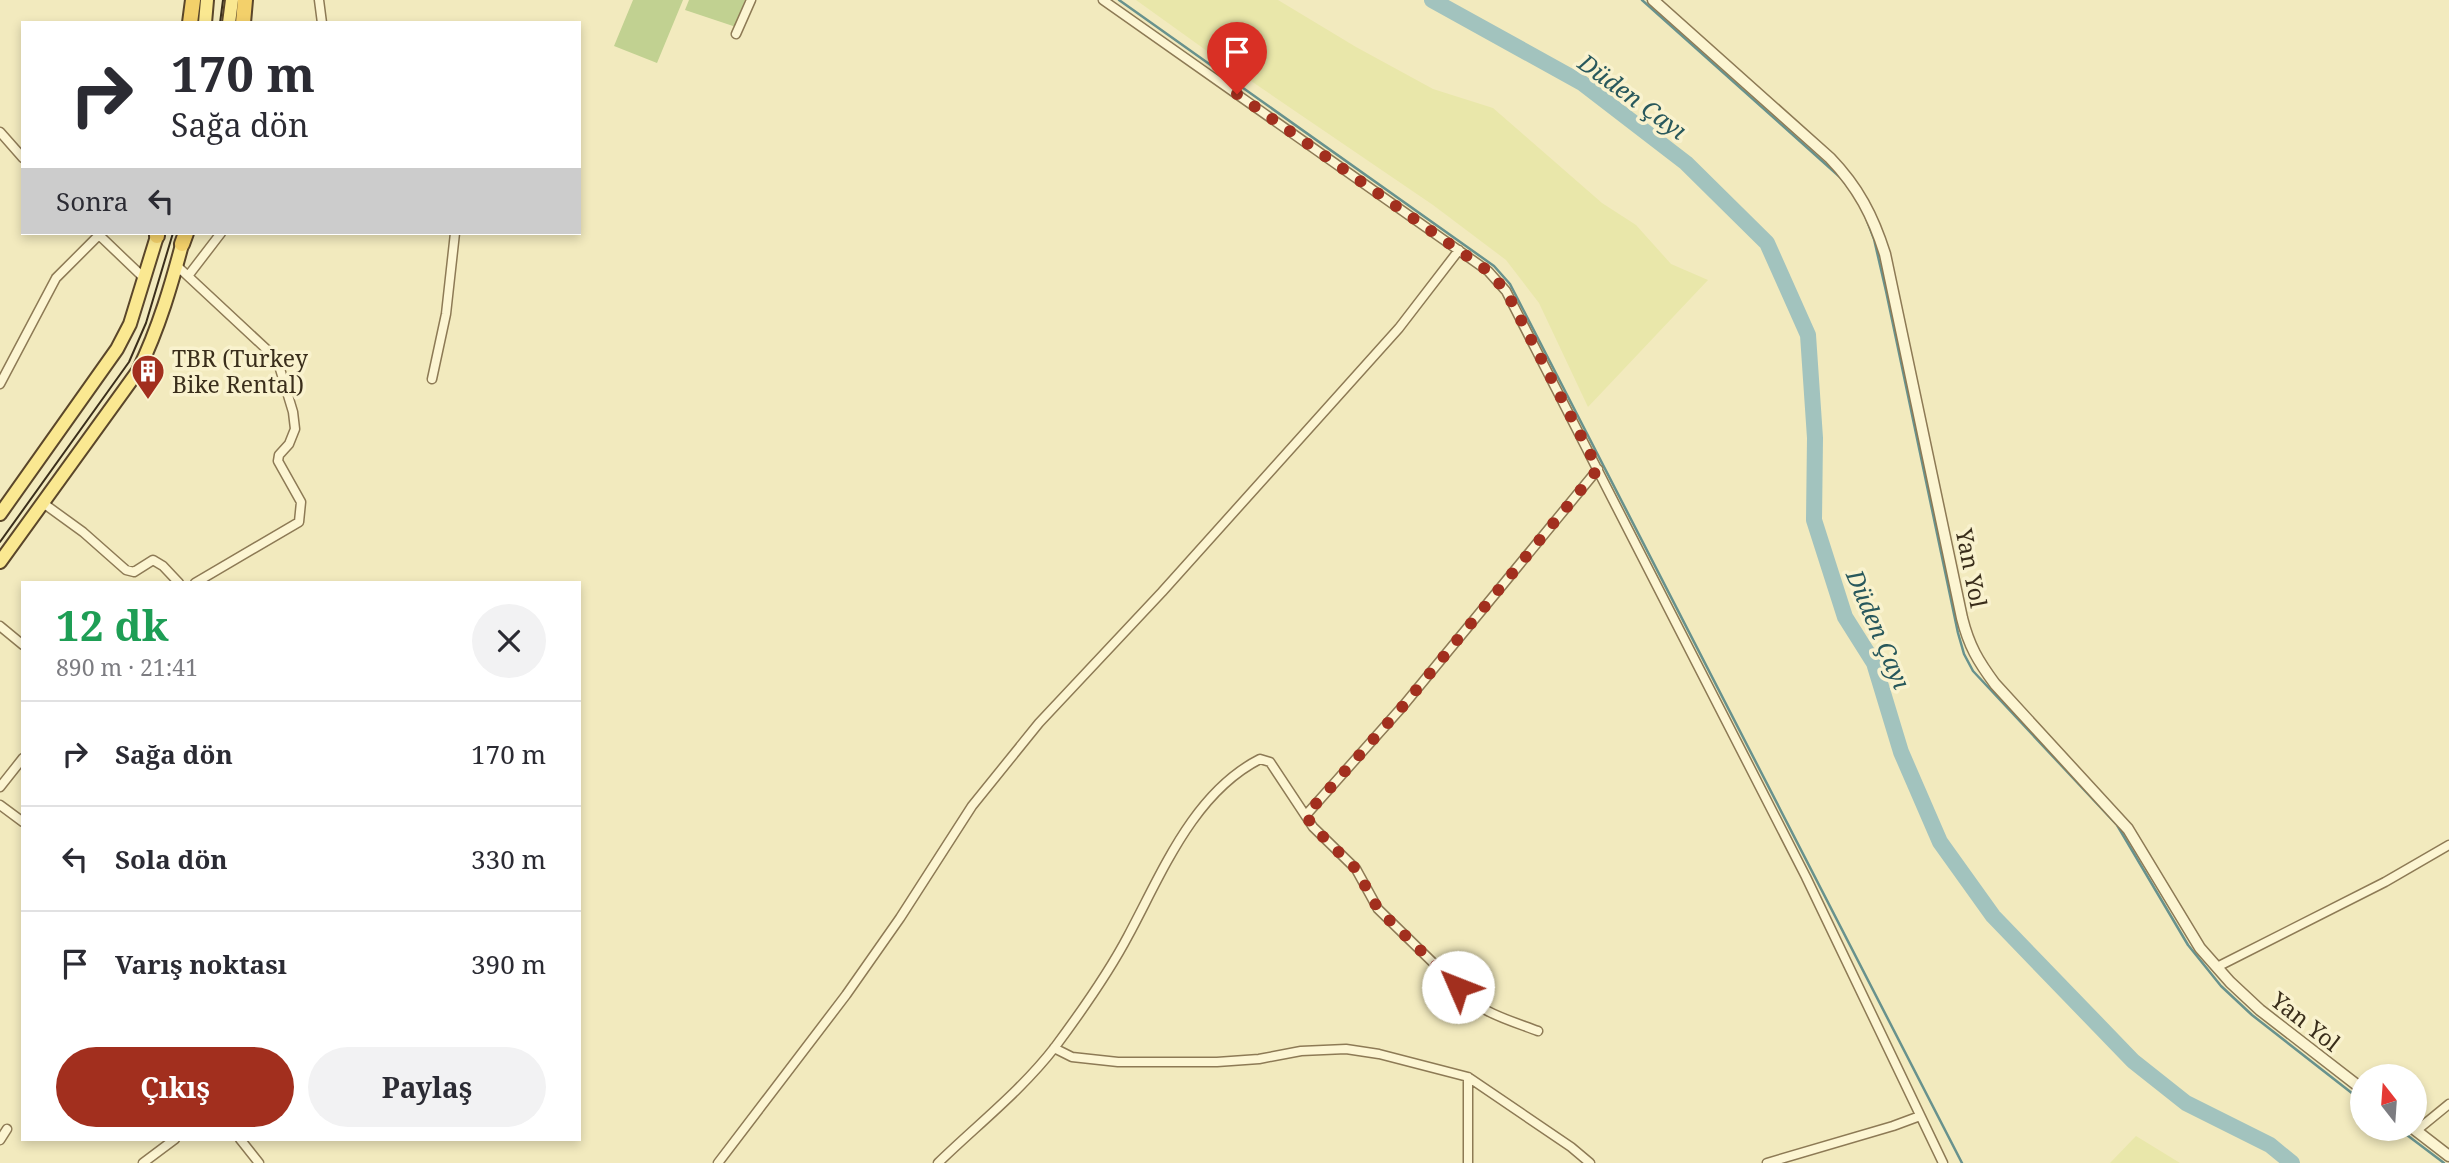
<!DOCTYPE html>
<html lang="tr">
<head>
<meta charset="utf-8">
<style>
  body { margin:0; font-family:"Noto Serif",serif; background:#f2f2f3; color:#2b2b33; height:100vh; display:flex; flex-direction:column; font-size:26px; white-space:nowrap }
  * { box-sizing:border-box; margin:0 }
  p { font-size:23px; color:#7c7c81 }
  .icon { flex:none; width:38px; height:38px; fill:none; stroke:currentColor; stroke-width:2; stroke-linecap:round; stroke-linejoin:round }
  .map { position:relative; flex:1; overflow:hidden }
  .side { position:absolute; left:21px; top:581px; width:560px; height:560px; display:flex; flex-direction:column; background:#fff; border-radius:0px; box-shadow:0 4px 10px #0003 }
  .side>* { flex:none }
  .top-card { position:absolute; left:21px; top:21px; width:560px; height:214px; border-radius:0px; box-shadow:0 4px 10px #0003; background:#fff; color:#2b2b33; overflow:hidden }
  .needle { width:46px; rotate:343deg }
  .buttons { position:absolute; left:2350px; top:1064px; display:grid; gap:14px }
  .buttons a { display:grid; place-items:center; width:77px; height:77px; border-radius:50%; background:#fff; box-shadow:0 4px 10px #0003; font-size:35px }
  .pin { position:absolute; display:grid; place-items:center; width:60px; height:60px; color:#fff; margin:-72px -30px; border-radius:50% 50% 50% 0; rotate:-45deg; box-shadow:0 0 7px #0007 }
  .pin .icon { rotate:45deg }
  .me { position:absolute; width:77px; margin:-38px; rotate:314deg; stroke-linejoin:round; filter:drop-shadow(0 0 5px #0008) }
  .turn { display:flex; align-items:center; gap:24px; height:147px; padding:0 35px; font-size:32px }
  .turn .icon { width:91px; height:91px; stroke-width:2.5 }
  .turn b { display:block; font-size:49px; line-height:60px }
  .then { display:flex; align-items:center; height:66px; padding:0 35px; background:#0003; gap:14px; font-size:26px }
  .round { display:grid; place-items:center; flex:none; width:74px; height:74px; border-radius:37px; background:#f2f2f3 }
  .summary { display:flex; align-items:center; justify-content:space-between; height:119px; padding:0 35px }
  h1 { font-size:42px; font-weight:700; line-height:52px; color:#1e9e55 }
  .button { display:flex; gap:14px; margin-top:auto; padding:14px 35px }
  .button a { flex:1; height:80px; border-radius:42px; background:#a22f1e; color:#fff; font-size:28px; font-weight:700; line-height:80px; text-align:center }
  .button a+a { background:#f2f2f3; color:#2b2b33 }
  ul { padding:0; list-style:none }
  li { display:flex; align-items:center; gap:21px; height:105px; padding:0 35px; border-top:2px solid #e1e1e2 }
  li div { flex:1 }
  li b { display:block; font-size:26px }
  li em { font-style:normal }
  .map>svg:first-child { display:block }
</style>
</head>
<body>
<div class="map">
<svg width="2449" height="1163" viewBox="0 0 2449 1163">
  <rect width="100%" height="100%" fill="#f2eabe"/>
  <path fill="#e9e7aa" d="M1136 0H1278L1356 47 1433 89 1493 108 1602 203 1636 225 1671 264 1708 280 1588 407 1539 303 1506 260 1433 205 1207 51Z
    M2136 1136 2180 1163H2110Z"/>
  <path fill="#c1d191" d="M633 0H683L657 63 614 46Z
    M689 0H745L736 27 685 10Z"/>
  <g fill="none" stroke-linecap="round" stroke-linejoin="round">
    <path stroke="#68928d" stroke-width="2.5" d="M1119 0 1494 266 1510 284 1962 1163
      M1642 0 1841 178 1851 191
      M1866 218 1874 239 1886 291 1958 633 1964 654 1973 671 2117 825 2188 945 2221 986 2252 1015 2362 1101
      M2399 1129 2444 1163"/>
    <path stroke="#a2c3be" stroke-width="16" d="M1432 0 1582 83 1686 163 1767 243 1808 335 1815 438 1814 520 1845 617 1874 663 1901 752 1940 842 1993 916 2133 1061 2186 1103 2270 1145 2292 1163"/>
    <defs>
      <path id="minor" d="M319 0 322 23
        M1103 0 1488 271 1506 291 1806 877 1943 1163
        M736 34 751 0
        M0 132 23 158
        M98 234 144 278
        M176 265 277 359 293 412 295 429 289 444 279 455 278 461 301 502 299 522 195 583
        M188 276 221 233
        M432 379 446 314 455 233
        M0 384 56 278 99 235
        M43 503 83 532 126 570 134 572 153 560 163 566 179 583
        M0 626 23 645
        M0 787 23 758
        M0 805 23 822
        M1306 815 1403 706 1598 469
        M2217 967 2385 882 2449 845
        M1054 1048 1072 1057 1118 1062H1217L1259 1059 1301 1051 1346 1049 1379 1054 1468 1077 1571 1147 1590 1163
        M1468 1077V1163
        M2416 1131 2449 1104
        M240 1139 259 1163
        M0 1140 7 1129
        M143 1163 175 1139
        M718 1163 846 995 900 918 972 806 1039 723 1162 592 1399 328 1459 250
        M938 1163C977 1125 1021 1091 1055 1047 1081 1012 1108 974 1128 936 1162 873 1193 793 1260 759L1270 762 1313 827 1356 869 1378 909 1458 987C1477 1012 1509 1020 1538 1031
        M1767 1163 1893 1126 1920 1116"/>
      <path id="tertiary" d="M1653 0 1830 158C1858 187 1873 216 1885 254L1962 618C1969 646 1978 661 1995 684L2128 829 2200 948 2230 982 2260 1010 2362 1089
        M2414 1129 2449 1156"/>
      <path id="primary" d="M205 23 207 0
        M229 23 232 0
        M0 514 117 349 130 324 158 233
        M0 562 138 371C159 328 172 283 184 237"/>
      <path id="trunk" d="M190 23 193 0
        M243 23 245 0
        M157 236V233
        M182 244 186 233"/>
    </defs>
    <use href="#minor" stroke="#8d7a55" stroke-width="11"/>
    <use href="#tertiary" stroke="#8d7a55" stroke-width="13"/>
    <use href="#primary" stroke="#5a462a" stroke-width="16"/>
    <use href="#trunk" stroke="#5a462a" stroke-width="18"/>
    <use href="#minor" stroke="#fcf5d2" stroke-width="8"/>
    <use href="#tertiary" stroke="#fcf5d2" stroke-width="10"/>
    <use href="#primary" stroke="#fae891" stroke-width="12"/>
    <use href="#trunk" stroke="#f3d06a" stroke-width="14"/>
    <path stroke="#3a2e1b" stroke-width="2" d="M220 23 223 0
      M0 542 129 362 146 323 173 233"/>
  </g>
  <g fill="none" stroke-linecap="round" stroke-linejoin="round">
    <path stroke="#a22f1e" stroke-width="12" stroke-dasharray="0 21.6" d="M1237 94 1488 271 1506 291 1598 469 1403 706 1306 815 1313 827 1356 869 1378 909 1458 987"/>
  </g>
  <defs>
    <symbol id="building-pin" viewBox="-11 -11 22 30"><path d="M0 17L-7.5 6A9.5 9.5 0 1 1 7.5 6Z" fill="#a22f1e" stroke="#f9f2ce"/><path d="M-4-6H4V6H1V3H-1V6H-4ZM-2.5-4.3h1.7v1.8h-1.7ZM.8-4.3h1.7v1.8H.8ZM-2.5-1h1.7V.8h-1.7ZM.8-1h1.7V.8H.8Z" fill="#fff"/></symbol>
  </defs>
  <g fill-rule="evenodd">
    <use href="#building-pin" x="129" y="352" width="38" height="52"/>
  </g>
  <g text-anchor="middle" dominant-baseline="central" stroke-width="7" stroke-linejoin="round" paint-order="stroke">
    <g font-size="23" fill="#3a2e1b" stroke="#f9f2ce" text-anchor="start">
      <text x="172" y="358">TBR (Turkey<tspan x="172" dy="26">Bike Rental)</tspan></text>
    </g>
    <g font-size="23" fill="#3a2e1b" stroke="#f9f2ce">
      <text transform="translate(1972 568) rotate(79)">Yan Yol</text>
      <text transform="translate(2306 1021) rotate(38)">Yan Yol</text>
    </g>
    <g font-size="24" font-style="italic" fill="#28585c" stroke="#f9f2ce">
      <text transform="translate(1633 96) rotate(36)">Düden Çayı</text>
      <text transform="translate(1879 629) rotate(67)">Düden Çayı</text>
    </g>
  </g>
</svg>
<div class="buttons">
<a><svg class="needle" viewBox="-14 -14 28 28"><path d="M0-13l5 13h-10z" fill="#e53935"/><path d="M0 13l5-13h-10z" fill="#7c7c81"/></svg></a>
</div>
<div class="pin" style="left:1237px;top:94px;background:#d93025"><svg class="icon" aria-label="arrive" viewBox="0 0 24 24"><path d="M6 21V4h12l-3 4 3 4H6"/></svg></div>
<svg class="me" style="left:1458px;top:987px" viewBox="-20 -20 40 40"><circle r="19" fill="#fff"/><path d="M0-13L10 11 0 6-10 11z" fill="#a22f1e"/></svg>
<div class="top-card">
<div class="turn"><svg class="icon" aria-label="right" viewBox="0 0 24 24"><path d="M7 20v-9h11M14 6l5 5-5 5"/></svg><div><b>170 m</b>Sağa dön</div></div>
<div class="then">Sonra<svg class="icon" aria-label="left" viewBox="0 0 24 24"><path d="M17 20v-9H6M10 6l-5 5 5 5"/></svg></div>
</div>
<section class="side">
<div class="summary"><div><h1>12 dk</h1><p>890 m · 21:41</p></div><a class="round"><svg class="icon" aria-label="close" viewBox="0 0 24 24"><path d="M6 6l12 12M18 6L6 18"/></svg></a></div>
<ul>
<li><svg class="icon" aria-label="right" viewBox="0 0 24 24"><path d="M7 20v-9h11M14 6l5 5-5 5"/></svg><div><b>Sağa dön</b></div><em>170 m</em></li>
<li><svg class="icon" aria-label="left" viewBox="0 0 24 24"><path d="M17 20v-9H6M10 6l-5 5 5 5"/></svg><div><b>Sola dön</b></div><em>330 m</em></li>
<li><svg class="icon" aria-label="arrive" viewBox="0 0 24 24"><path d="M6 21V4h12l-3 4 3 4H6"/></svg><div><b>Varış noktası</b></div><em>390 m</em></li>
</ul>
<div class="button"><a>Çıkış</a><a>Paylaş</a></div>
</section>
</div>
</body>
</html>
